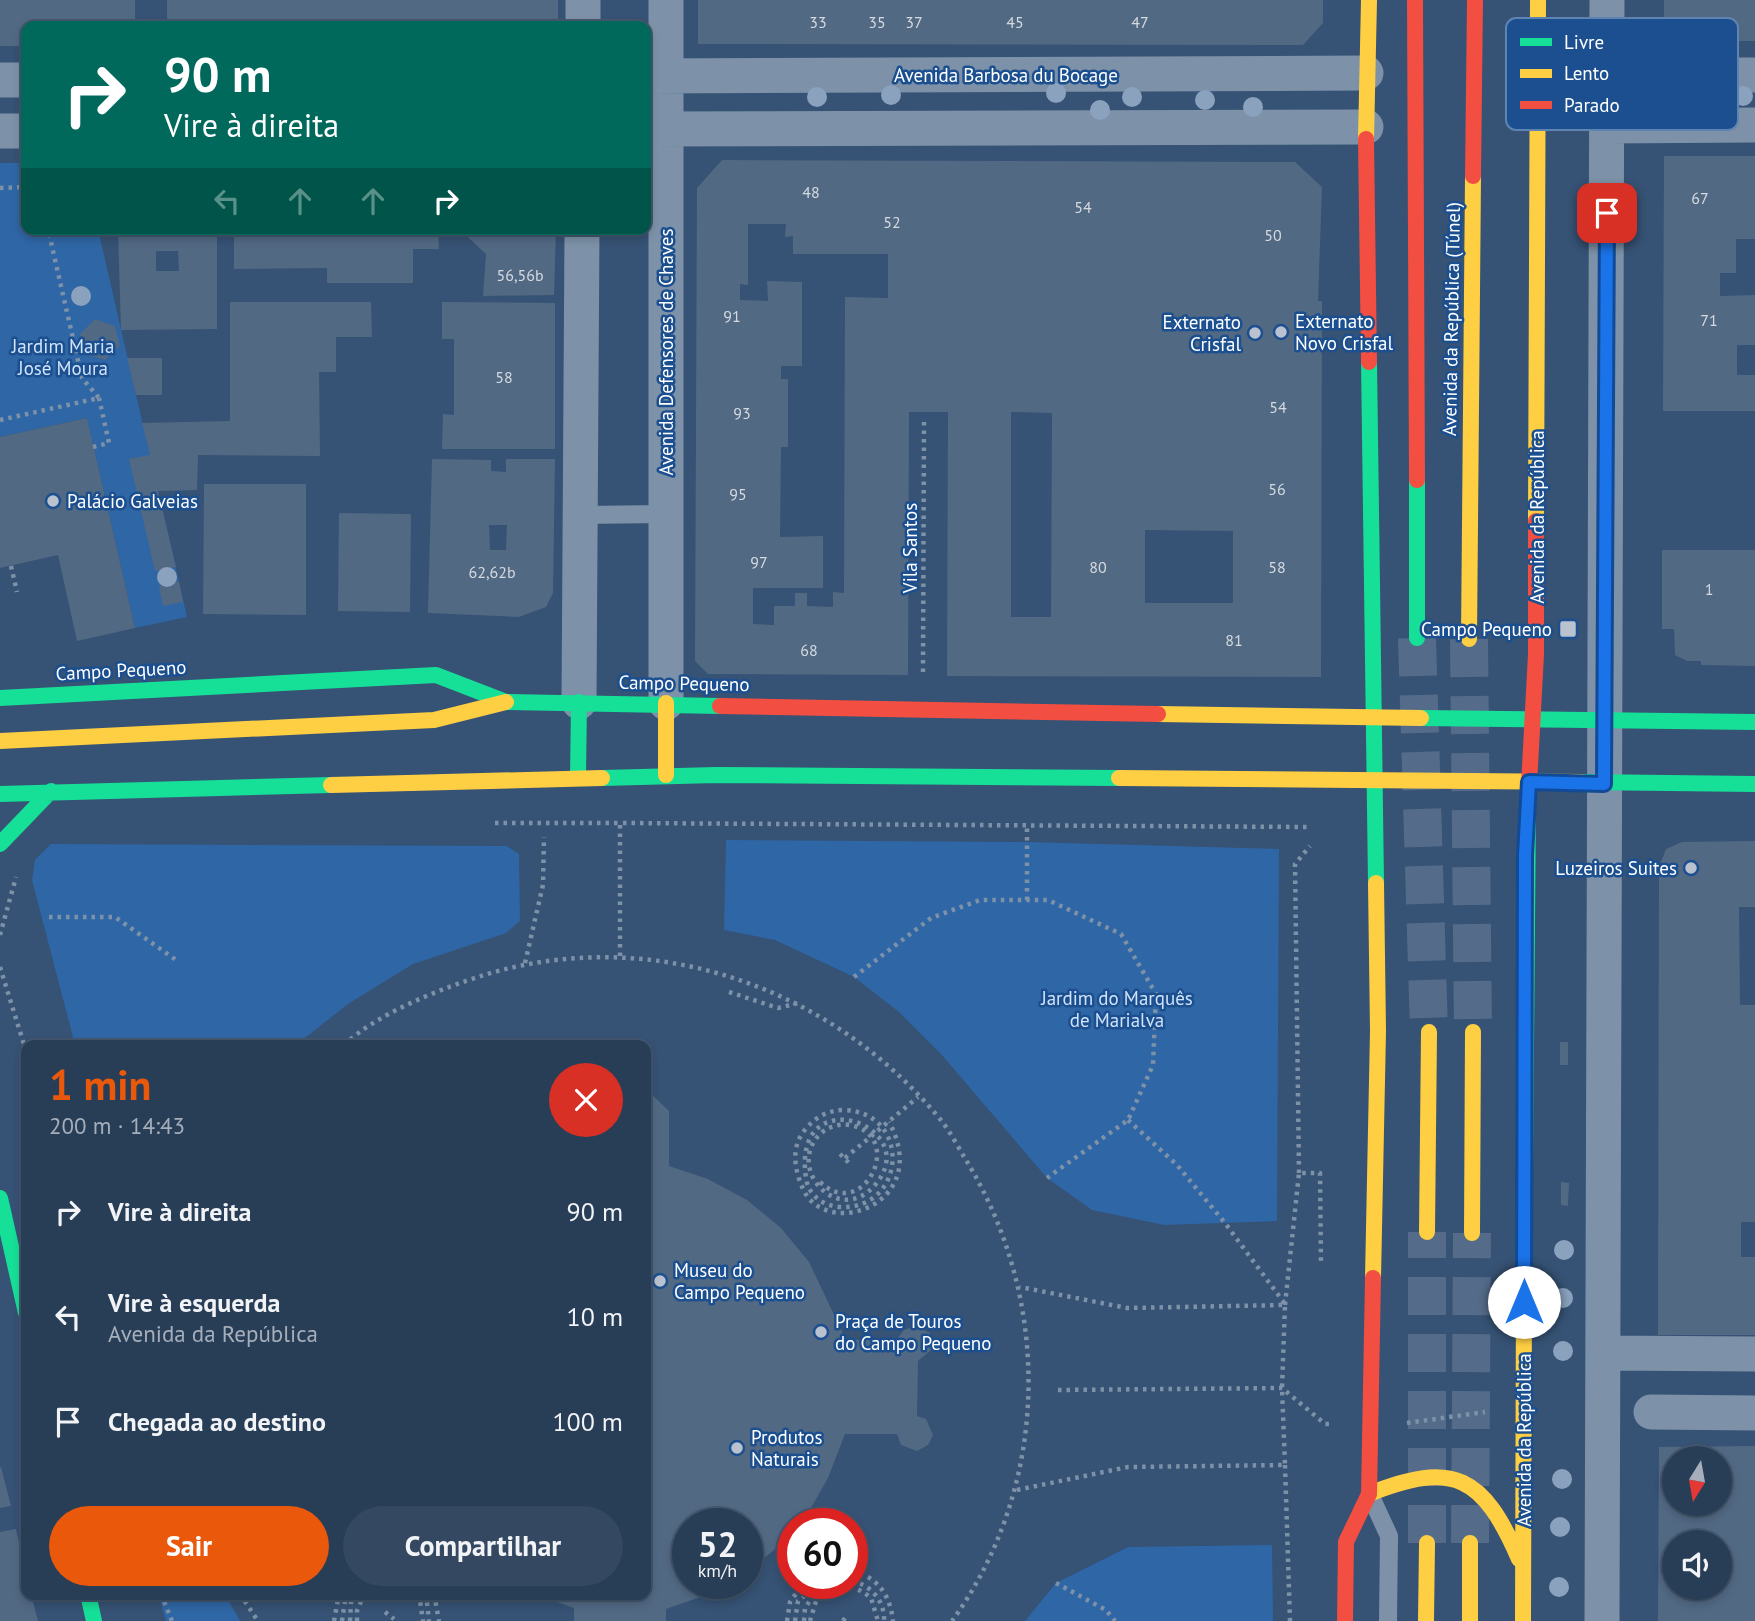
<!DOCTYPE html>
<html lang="pt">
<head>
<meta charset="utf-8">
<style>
  body { margin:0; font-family:"PT Sans",sans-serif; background:#344961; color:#f1f3f6; height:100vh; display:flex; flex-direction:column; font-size:26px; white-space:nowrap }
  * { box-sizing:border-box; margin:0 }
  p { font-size:23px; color:#a5aeba }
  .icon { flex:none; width:38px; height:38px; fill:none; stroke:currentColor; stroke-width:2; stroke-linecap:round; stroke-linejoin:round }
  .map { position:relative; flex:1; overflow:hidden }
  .drawer { position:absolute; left:21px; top:1040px; width:630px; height:560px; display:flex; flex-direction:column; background:#283e57; border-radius:14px; box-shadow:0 4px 10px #0003,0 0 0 2px #44576d }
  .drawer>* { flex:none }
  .banner { position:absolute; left:21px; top:21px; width:630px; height:214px; border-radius:14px; box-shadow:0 4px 10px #0003,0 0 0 2px #44576d; background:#00695c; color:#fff; overflow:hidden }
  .needle { width:46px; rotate:191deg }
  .fabs { position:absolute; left:1662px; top:1446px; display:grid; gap:14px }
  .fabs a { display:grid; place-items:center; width:70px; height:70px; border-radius:50%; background:#283e57; box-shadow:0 4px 10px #0003,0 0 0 2px #44576d; font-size:35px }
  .speed { position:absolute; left:672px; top:1508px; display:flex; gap:14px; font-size:35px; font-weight:700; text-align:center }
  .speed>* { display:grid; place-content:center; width:91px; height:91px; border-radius:50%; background:#283e57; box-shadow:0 4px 10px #0003,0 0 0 2px #44576d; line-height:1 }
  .speed small { font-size:18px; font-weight:400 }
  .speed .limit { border:10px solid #d22; background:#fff; color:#111 }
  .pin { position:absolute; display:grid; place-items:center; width:60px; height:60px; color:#fff; margin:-30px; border-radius:14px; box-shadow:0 4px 10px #0006 }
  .me { position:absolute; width:77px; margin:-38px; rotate:0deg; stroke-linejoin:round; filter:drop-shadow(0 0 5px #0008) }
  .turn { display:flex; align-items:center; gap:24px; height:147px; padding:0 28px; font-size:32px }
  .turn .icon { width:91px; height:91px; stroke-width:2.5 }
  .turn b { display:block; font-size:49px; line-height:60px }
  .lanes { display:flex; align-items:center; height:66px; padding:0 28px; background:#0003; justify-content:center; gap:35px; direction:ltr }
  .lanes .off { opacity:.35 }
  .round { display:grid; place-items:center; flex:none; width:74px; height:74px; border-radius:37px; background:#344961 }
  .headline { display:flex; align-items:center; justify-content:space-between; height:119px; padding:0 28px }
  h1 { font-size:42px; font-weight:800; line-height:52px; color:#ea580c }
  .action { display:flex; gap:14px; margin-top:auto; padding:14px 28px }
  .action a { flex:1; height:80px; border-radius:42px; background:#ea580c; color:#fff; font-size:28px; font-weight:800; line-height:80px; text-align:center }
  .action a+a { background:#344961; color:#f1f3f6 }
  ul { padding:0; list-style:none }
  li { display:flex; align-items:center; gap:21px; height:105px; padding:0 28px }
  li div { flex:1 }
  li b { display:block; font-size:26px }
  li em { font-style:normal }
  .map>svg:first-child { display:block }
</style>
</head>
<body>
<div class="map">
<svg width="1755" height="1621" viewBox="0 0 1755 1621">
  <rect width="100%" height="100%" fill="#365274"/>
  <path fill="#2f66a5" d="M0 163H26V229H98L187 617 135 628 87 418 0 437Z
    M726 840 1027 842 1279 849 1277 1221 1164 1225 1092 1210 1047 1178 941 1054 899 1012 854 977 775 940 724 930Z
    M51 844 507 846 519 854 520 921 506 933 413 964 348 1004 296 1045H75L32 880 35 860Z
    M1272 1545 1273 1621H1025L1056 1583 1128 1547Z
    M158 1594H225L240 1621H166Z"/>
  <path fill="#526984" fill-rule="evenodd" d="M0 0H135V26H26V46H0Z
    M167 0H558V26H167Z
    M698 0H1323V23L1303 45 698 44Z
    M1664 0H1755V41H1688L1664 19Z
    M1664 156H1755V239H1736V273H1720V296L1755 295V345H1737V375H1755V411H1663Z
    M722 160 1295 162 1322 187 1318 301H1322L1321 677 947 676 948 412H909L908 675 708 674 695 661 697 188ZM748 224H786L785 237 793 236V254H888V298L845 297 844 593 833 592V607L807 606V593H795V606H774V625L753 624V588H823V536L780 537 781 447H788V379H781V366H802V282L767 281 768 301 740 300V284L748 285ZM1011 412 1052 413 1051 617H1011ZM1145 530 1233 531V603H1145Z
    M118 229H217V329L121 330ZM156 251H178L179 271H156Z
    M234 229H438L439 249H413V283H327V268L234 269Z
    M459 229H556L554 295 483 296 486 254Z
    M230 302H371L372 337H336V372H319L320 456 198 455 197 490 158 491 176 567 155 571 129 459 150 455 142 423 230 421Z
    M442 302 555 303V449H442L443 414 454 415V339H442Z
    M95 319 115 326 120 346 105 360 85 354 80 334Z
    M127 358H162V395H136Z
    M87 418 135 628 77 641 58 555 0 568V437Z
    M432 459 491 460V471L506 472V459H555L553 593 546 607 519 617 428 613ZM489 525H507L506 550H490Z
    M204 484H306V615L203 614Z
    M339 513 411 514 410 612 338 611Z
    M1662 550H1755V666L1701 665V661H1687L1675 655 1674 629H1662Z
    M179 581 183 602 163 606 159 586Z
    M1755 841V907H1739L1740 1005H1755V1222H1741V1257H1755V1335H1658L1659 867 1666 849 1682 842Z
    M1560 1042H1568V1065H1560Z
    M646 1089 669 1111V1166L708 1179 747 1200 781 1228 809 1262 846 1340 897 1339 904 1330 915 1326 930 1333 931 1350 918 1361 917 1416 926 1419 933 1435 928 1445 917 1451 901 1445 897 1434H845L828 1478 808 1513 798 1524H793V1531L779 1546 747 1572V1524H688V1584H727L706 1595 666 1609V1621H574V1608L535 1594H646Z
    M1561 1182 1569 1183 1568 1206 1561 1205Z
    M1755 1446V1621H1658L1659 1447ZM1675 1458H1720V1503H1675ZM1675 1542H1720V1587H1675Z
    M1 1467 11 1506 0 1508V1468Z
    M16 1529 26 1573V1594H31L38 1621H0V1532Z"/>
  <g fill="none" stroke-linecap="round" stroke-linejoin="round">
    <path stroke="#546c89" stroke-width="38" stroke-dasharray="38 19" stroke-linecap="butt" d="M1417 638 1429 1032
      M1469 639 1473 1032
      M1427 1543V1232
      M1470 1543 1472 1233"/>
    <path stroke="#7d92a8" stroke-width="4.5" stroke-dasharray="3.5 5" stroke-linecap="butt" d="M0 188 26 187
      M0 420 99 398 82 378 48 229
      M93 447 109 443 99 398
      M11 566 17 592
      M923 672 924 421
      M495 823H620
      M1027 900V824
      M49 917H115L179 962
      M0 935 16 877
      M620 956V823L1310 827
      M525 963 543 885 544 837
      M0 967 26 1051
      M854 977 931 918 980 900H1048L1121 934 1156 994 1153 1065 1128 1120 1047 1178
      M729 992 778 1008 798 1003
      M344 1045C378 1013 440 989 484 975 651 924 830 986 940 1119 950 1131 958 1147 966 1160 1053 1302 1050 1486 952 1621
      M1128 1120 1177 1165 1225 1223 1285 1304
      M840 1154 849 1163
      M1299 1173 1295 864 1310 846
      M820 1182C864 1224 907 1134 849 1125 839 1123 828 1127 820 1134 785 1169 839 1227 875 1185 926 1126 791 1077 806 1178 808 1195 822 1205 839 1207 907 1211 912 1112 844 1110 827 1110 814 1118 804 1131 790 1149 795 1172 804 1191 829 1240 933 1203 889 1122
      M1285 1305 1299 1173H1320L1321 1265
      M1058 1390 1282 1388 1325 1424H1332
      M1407 1423 1485 1412
      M1285 1465 1290 1621
      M1017 1490 1128 1467 1285 1465 1282 1388 1285 1305 1127 1308 1020 1287
      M852 1571C878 1577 890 1595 893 1621
      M852 1581C871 1585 885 1601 884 1621
      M1056 1583 1106 1610 1115 1621
      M161 1594 172 1621
      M240 1594 258 1621
      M419 1594 423 1621
      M426 1594 429 1621
      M434 1594 439 1621
      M385 1612 394 1619
      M334 1621 339 1594
      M342 1621 346 1594
      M350 1621 351 1602 356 1594
      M357 1621V1611L364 1594
      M787 1621 790 1602 803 1584
      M795 1621 798 1601 820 1584
      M804 1621 805 1608 817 1590C839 1586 852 1582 871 1598L878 1621
      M810 1621 817 1598
      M843 1621 847 1615"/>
    <path stroke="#7d92a8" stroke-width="18" d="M579 515 666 514
      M1371 1497 1389 1536 1388 1621"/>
    <path stroke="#7d92a8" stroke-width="35" d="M583 26V0
      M1607 75H1755
      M646 76 1366 73
      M0 80H26
      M1607 126 1755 125
      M646 129 1366 127
      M0 131H26
      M579 702 582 229
      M666 703V0
      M1603 1353 1755 1354
      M1651 1412 1755 1413
      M1602 1621 1607 0"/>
    <path stroke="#16e098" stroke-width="16" d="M1369 362 1376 883
      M1417 480V638
      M0 698 436 675 506 702 720 706
      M1421 718 1755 722
      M578 777 579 702
      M602 778 716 775 1119 778
      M1581 782 1755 784
      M0 794 331 785
      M0 844 51 791
      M0 1198 26 1313
      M1524 1284 1528 804
      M88 1594 94 1621"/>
    <path stroke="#ffcf43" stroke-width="16" d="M1366 139 1369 0
      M1536 521 1538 0
      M1469 639 1473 176
      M666 703V775
      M1158 714 1421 718
      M0 741 434 720 506 702
      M1119 778 1581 782
      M331 785 602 778
      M1427 1232 1429 1032
      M1472 1233 1473 1032
      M1373 1278 1378 1031 1376 883
      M1369 1494C1454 1460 1483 1476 1519 1559
      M1470 1543V1621
      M1426 1621 1427 1543
      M1523 1621 1524 1284"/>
    <path stroke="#f24e42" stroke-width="16" d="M1415 0 1417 480
      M1366 139 1369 362
      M1473 176 1475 0
      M720 706 1158 714
      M1528 804 1536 654V521
      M1345 1621 1346 1542 1369 1494 1373 1278"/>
    <path stroke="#7d92a8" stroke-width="4.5" stroke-dasharray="3.5 5" stroke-linecap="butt" d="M845 1158 918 1097"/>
  </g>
  <g fill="#8aa2be">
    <circle cx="1056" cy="93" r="10"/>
    <circle cx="891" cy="95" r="10"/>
    <circle cx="1743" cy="96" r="10"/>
    <circle cx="817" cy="97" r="10"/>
    <circle cx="1132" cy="97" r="10"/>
    <circle cx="1205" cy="100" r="10"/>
    <circle cx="1253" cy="107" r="10"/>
    <circle cx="1100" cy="110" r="10"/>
    <circle cx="81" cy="296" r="10"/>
    <circle cx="167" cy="577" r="10"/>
    <circle cx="1564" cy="1250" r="10"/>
    <circle cx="1563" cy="1298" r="10"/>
    <circle cx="1563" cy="1351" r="10"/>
    <circle cx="1562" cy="1479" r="10"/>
    <circle cx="1560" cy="1527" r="10"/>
    <circle cx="1559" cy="1587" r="10"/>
  </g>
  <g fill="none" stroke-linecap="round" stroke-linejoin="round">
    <defs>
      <path id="route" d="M1524 1302 1525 855 1529 782 1604 784 1607 213"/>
    </defs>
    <use href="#route" stroke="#114b97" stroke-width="18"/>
    <use href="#route" stroke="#1a73e8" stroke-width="12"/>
  </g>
  <g fill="#b9c2ce" stroke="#1b4f8f" stroke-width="2.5">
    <circle cx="1281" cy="332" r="7"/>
    <circle cx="1255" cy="333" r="7"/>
    <circle cx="53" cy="501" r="7"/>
    <rect x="1559" y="620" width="18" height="18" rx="3.5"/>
    <circle cx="1691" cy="868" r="7"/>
    <circle cx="660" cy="1281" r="7"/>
    <circle cx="821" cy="1332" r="7"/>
    <circle cx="737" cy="1448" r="7"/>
  </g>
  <g text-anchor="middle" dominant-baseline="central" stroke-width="5" stroke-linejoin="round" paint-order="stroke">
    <g font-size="16" fill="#d4dae0">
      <text x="818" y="22">33</text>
      <text x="877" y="22">35</text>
      <text x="914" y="22">37</text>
      <text x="1015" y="22">45</text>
      <text x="1140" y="22">47</text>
      <text x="811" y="192">48</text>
      <text x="1700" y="198">67</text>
      <text x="1083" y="207">54</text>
      <text x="892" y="222">52</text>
      <text x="1273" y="235">50</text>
      <text x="520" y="275">56,56b</text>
      <text x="732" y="316">91</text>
      <text x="1709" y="320">71</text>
      <text x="504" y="377">58</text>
      <text x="1278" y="407">54</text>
      <text x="742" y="413">93</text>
      <text x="1277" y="489">56</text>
      <text x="738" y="494">95</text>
      <text x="759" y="562">97</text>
      <text x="1098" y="567">80</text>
      <text x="1277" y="567">58</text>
      <text x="492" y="572">62,62b</text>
      <text x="1709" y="589">1</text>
      <text x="1234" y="640">81</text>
      <text x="809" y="650">68</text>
    </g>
    <g font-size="19" fill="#fff" stroke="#1b4f8f">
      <text x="1006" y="75">Avenida Barbosa du Bocage</text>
      <text transform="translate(1451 319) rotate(-89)">Avenida da República (Túnel)</text>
      <text transform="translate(666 352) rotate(-90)">Avenida Defensores de Chaves</text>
      <text transform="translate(1537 517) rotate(-90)">Avenida da República</text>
      <text transform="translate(910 548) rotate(-90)">Vila Santos</text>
      <text transform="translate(121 670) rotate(-3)">Campo Pequeno</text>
      <text transform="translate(684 683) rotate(1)">Campo Pequeno</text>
      <text transform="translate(1524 1440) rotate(-90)">Avenida da República</text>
    </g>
    <g font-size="19" fill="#fff" stroke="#1b4f8f" text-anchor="start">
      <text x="1295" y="321">Externato<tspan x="1295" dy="22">Novo Crisfal</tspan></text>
      <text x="1241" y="322" text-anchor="end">Externato<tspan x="1241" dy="22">Crisfal</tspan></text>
      <text x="67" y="501">Palácio Galveias</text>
      <text x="1552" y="629" text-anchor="end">Campo Pequeno</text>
      <text x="1677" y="868" text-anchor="end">Luzeiros Suites</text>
      <text x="674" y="1270">Museu do<tspan x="674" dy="22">Campo Pequeno</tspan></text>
      <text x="835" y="1321">Praça de Touros<tspan x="835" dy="22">do Campo Pequeno</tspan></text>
      <text x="751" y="1437">Produtos<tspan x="751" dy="22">Naturais</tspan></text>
    </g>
    <g font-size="19" fill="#cfe3fa" stroke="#1b4f8f">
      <text x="63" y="346">Jardim Maria<tspan x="63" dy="22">José Moura</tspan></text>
      <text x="1117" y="998">Jardim do Marquês<tspan x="1117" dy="22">de Marialva</tspan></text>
    </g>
  </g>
  <rect x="1506" y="18" width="232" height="112" rx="10" fill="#1b4f8f" stroke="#5f84b1" stroke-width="2"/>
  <rect x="1520" y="38" width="32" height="8" fill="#16e098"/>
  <rect x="1520" y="69" width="32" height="9" fill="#ffcf43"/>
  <rect x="1520" y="101" width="32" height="8" fill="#f24e42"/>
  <g font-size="19" fill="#fff">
    <text x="1564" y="49">Livre</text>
    <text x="1564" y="80">Lento</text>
    <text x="1564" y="112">Parado</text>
  </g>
</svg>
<div class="fabs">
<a><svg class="needle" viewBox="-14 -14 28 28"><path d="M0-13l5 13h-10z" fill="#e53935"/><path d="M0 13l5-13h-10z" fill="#a5aeba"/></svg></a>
<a><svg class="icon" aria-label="sound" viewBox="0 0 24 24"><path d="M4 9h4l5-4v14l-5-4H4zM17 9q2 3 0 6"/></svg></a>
</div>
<div class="speed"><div>52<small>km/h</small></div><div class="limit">60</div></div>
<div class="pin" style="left:1607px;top:213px;background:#d93025"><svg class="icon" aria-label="arrive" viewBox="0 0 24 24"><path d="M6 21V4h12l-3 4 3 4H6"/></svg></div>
<svg class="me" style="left:1524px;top:1302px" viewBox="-20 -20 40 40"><circle r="19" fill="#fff"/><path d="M0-13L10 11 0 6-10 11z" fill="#1a73e8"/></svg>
<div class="banner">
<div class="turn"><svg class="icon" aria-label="right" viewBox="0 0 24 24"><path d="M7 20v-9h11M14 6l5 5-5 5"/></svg><div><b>90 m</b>Vire à direita</div></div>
<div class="lanes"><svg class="icon off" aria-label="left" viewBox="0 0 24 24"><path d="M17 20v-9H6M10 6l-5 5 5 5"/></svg><svg class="icon off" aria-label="ahead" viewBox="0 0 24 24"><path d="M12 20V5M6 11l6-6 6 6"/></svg><svg class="icon off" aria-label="ahead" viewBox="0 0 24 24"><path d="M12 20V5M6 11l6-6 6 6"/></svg><svg class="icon" aria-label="right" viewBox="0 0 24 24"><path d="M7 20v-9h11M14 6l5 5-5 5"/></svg></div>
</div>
<section class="drawer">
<div class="headline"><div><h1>1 min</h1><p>200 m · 14:43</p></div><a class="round" style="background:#d93025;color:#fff"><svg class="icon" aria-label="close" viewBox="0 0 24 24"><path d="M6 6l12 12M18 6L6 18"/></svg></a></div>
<ul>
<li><svg class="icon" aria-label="right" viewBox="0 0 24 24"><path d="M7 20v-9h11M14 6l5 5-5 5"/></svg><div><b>Vire à direita</b></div><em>90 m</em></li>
<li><svg class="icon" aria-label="left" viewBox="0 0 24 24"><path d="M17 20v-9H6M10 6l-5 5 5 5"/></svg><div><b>Vire à esquerda</b><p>Avenida da República</p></div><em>10 m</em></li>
<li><svg class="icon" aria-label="arrive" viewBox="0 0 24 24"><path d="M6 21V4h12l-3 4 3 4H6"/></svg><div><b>Chegada ao destino</b></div><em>100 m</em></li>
</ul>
<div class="action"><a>Sair</a><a>Compartilhar</a></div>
</section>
</div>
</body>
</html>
